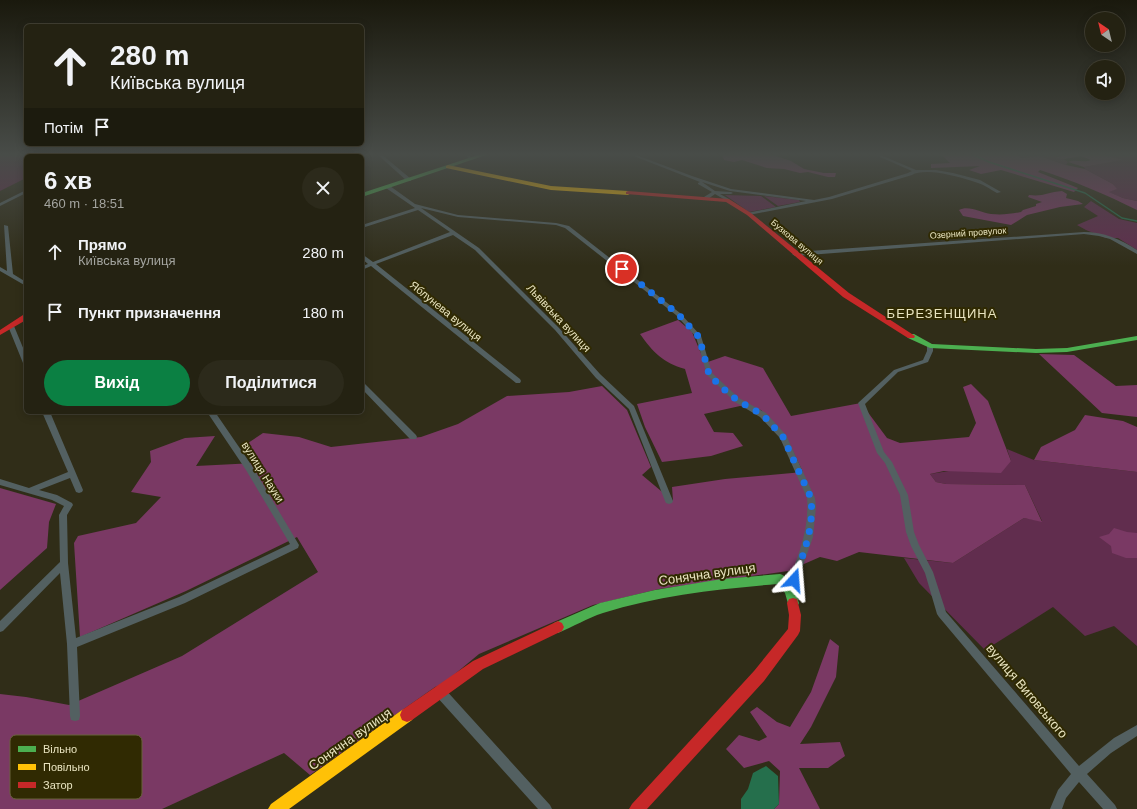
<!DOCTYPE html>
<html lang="uk">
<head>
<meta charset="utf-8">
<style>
  body { margin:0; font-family:Arial,sans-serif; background:#2c2a1b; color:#f1f3f6; height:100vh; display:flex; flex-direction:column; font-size:15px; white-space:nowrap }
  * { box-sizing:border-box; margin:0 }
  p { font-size:13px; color:#a3a49f }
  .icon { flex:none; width:22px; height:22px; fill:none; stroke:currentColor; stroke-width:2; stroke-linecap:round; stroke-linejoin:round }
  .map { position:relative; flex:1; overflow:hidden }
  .drawer { position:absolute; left:24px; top:154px; width:340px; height:260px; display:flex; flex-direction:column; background:#242212; border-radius:6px; box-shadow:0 2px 10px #0003,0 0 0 1px #413f32 }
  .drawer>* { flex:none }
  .hud { position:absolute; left:24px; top:24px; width:340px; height:122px; border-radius:6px; box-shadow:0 2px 10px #0003,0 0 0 1px #413f32; background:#242212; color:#f1f3f6; overflow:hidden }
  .needle { width:26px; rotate:325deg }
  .tools { position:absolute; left:1085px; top:12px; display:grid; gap:8px }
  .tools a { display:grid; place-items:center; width:40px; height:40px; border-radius:50%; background:#242212; box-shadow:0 2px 10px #0003,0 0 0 1px #413f32; font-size:20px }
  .pin { position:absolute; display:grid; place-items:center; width:34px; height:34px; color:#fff; margin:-17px; border:2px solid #fff; border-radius:50%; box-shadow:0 1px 4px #0007 }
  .me { position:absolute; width:44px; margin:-22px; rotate:19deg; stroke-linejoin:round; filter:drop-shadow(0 0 3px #0008) }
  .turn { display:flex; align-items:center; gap:14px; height:84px; padding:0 20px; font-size:18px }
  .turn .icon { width:52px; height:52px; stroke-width:2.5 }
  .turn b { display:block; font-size:28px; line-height:34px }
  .then { display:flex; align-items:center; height:38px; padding:0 20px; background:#0003; gap:8px; font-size:15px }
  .round { display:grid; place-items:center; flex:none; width:42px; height:42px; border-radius:21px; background:#2c2a1b }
  .overview { display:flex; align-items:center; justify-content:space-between; height:68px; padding:0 20px }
  h1 { font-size:24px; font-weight:800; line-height:30px }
  .cta { display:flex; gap:8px; margin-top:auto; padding:8px 20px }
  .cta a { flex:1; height:46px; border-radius:24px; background:#0b8043; color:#fff; font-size:16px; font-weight:800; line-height:46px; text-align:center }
  .cta a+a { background:#2c2a1b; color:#f1f3f6 }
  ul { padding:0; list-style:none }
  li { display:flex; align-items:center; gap:12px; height:60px; padding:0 20px }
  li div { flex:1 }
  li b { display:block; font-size:15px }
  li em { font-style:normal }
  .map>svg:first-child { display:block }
</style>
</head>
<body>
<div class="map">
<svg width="1137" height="809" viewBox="0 0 1137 809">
  <rect width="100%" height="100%" fill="#302d18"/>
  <path fill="#612d4e" d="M0 153H91L85 156H26V178L0 191Z
    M1017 153H1074L1055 157 1054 158 1064 159 1068 162 1066 165 1039 156 1020 158Z
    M1098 153H1137V201L1123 198 1108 192 1116 189 1113 184 1085 169 1084 167 1120 160Z
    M725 195 761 196 776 207 749 212Z
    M764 196 799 200 800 202 778 206Z
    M1091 201 1119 219 1137 223V250L1118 238H1106L1086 230 1077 225 1098 216 1084 207Z
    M1007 449 1034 460 1137 472V646L1114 626 1085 636 1053 607 985 650 919 583 904 558 953 563 1024 518 1042 521 1025 485 946 484 936 482 930 474 1011 461Z"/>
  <path fill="#7a3964" d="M730 153H767L791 161 804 169 824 173H836L835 177H828L808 172 800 173 784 169 767 168 742 160 734 162 724 160 722 155Z
    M935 153H1016L1021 158 1039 156 1066 165 1085 169 1113 184 1117 189 1109 192 1123 198 1137 201V210C1105 194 1074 181 1040 170L1038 172 1078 188 1074 192 1001 170 981 174 969 170 980 166 931 168V164L950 163 943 156Z
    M1074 153H1098L1122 160 1084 167 1068 162C1075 159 1084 163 1091 160L1081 156 1064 159 1053 158Z
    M1062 191 1067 194 1066 198 1078 201 1083 204 1060 207 1027 215 1011 225 963 216 959 210C969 205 981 213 991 214 1002 215 1011 214 1021 212L1023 210 1036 206V204L1042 202 1028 197 1029 195C1043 197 1048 192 1062 191Z
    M678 320 692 332 705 363 725 356 763 368 791 416 861 403 887 438 900 443 969 437 976 423 963 387 971 384 988 401 1011 461 1001 473 944 471 930 474 936 482 946 484 1025 485 1042 522 1024 518 953 563 859 552 837 561 820 557 788 571 659 589 593 605 479 654 444 683 435 687 310 775 284 753 162 809H0V694L26 697 69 705 182 656 318 572 297 537 186 591 80 637 74 543 78 536 136 523 161 497 131 492 151 462 150 451 185 438 215 436 196 466 255 463 245 445 263 433 299 437 331 447 421 437 458 424 507 396 569 392 602 386 627 410 651 467 642 475 673 501 672 487 725 479 803 472 787 439 761 410 740 406 704 414 714 432 733 433 743 446 711 456 662 462 645 427 637 404 692 393 685 369C663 363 653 352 640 334Z
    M1039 354 1074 355 1116 386 1137 385V417L1102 413Z
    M1085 415 1123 421 1137 427V472L1034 460 1041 447 1075 430Z
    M0 488 56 504 49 522 47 548 0 590Z
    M1114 528 1127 532 1137 533V558H1126L1112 553 1111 546 1099 537 1109 534Z
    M830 639 839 646 836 677 811 727 800 744 840 742 845 756 828 768H799L820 809H774L779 804 780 771 769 761 744 768 726 749 739 735 759 741 767 737 750 712 757 707 777 722 790 727 811 692Z"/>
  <path fill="#256f4c" d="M766 766 778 776 779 804 774 809H741V799L748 789 753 773Z"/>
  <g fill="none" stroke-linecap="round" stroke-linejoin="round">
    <path stroke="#256f4c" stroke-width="1.5" d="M969 153 989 162 1085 193 1122 218 1137 221"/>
    <path fill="#536061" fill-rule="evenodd" d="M91 153H96L92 156H87Z
      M127 153H133L126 156H120Z
      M140 153H144L145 156H141Z
      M209 153H213L216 156H212Z
      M287 153H291L295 156H290Z
      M376 153H380L411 179V181H407Z
      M462 153H466L474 159 471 160Z
      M626 153H631L692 176 731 189 814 200 829 197 908 173 912 171 871 153H876L916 170H936L953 173 980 180 1001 192 997 193C990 189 983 184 975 182 961 177 925 167 912 175L832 199 749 215H747V213L806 201 730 191 702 182 715 191 731 192 733 193 731 194H720L729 199V200L727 201 715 194 708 199H704V197L712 192 698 184V183L700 182Z
      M386 186H390L415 204 458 215 556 223 569 226 680 313 701 336 712 373 739 398 766 413 786 435 815 498 816 507 813 537 793 594 790 595 787 594 785 591C796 561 810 531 807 498L780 438 760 417 735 402 707 375 696 337 676 315 565 228 556 225 458 217 421 208 479 248 559 328 600 374 634 406 673 501 672 503 669 504 666 503 665 501 629 409 596 378 555 330 475 250 453 235 376 264 520 379 521 381 520 383H516L371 266 362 270V266L368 264 362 259V254L373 262 450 232 418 210 362 228V225L415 208 386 188Z
      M26 190V193L0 206V203Z
      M4 225 8 226 13 274 26 282V286L0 271V267L7 271Z
      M1084 232C1104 232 1120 239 1137 250V254L1110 239 1099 236 1084 234 795 256 792 254 795 252Z
      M11 324 14 326 26 355V365L23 363 8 326Z
      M930 344 933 346V351L928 362 898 372 865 404 884 452 892 462 908 495 914 532 919 545 933 572 946 612 1079 766 1114 738 1137 725V736L1111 753 1087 774 1115 805 1117 809H1103L1079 782 1066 798 1062 809H1050L1058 790 1071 774 939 617 937 614 925 573 911 546 906 532 900 495 885 463 877 453 858 403 894 370 923 360 927 351V346Z
      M362 383H364L416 435 417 437 416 439H410L362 389Z
      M42 412H50L83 490 82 492 79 493 76 492 70 478 39 490 57 495 72 503 73 505 67 515 68 563 76 638 179 597 290 544 246 470 207 412H215L252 466 299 545 298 548 185 603 77 647 80 716 79 720 75 721 71 720 70 716 67 644 60 573 3 631 0 632V621L60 562 59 515 64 506 52 500 0 485V479L29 488 68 472Z
      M440 687 444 688 550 805 552 809H538L436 696 435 692 436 688Z"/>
    <path fill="#4caf50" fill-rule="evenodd" d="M484 153H492L362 197V193Z
      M908 334H914L932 344 1036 349 1067 348 1137 336V340L1067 352 1036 353 930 348 908 338 907 336Z
      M780 574C792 578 796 592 799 603L797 607 793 608 789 607 785 593 777 584C719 589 659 595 603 613 587 618 573 627 558 633L554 631 552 627 554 623 600 603 655 590 722 579Z"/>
    <path fill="#ffc107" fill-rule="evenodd" d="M448 165 551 186 628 191 631 193 628 195 551 190 446 168V166Z
      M407 708 412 710 414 715 412 720 289 809H268L271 804 402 710Z"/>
    <path fill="#c62828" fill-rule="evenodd" d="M628 191 729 199 751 213 849 293 915 336 914 338H908L843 297 747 215 726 202 626 194V192Z
      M23 315H26V320L0 335V330Z
      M793 598 797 599 801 615 800 631 798 635 764 681 647 809H629L632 804 754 671 788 629 789 615 787 603 789 599Z
      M558 621 562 623 564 627 562 631 483 669 412 720 407 722 402 720 400 715 402 710 473 661Z"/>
  </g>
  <linearGradient id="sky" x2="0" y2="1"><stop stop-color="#1a190d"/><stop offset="0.58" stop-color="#484c48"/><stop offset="1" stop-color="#484c48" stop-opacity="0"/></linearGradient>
  <rect width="1137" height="266" fill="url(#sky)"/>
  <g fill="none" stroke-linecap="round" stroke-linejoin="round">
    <path stroke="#1a73e8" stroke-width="7" stroke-dasharray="0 12.6" d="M622 269 678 314 699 337 709 374 719 385 737 400 763 415 783 437 811 498C814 529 804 552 794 580"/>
  </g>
  <g text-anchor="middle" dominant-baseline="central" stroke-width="4" stroke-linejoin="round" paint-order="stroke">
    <g font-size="9" fill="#e9e4c0" stroke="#302a02">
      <text transform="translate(968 233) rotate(-4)">Озерний провулок</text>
      <text transform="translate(797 242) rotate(40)">Бузкова вулиця</text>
    </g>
    <g font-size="11" fill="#e9e4c0" stroke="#302a02">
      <text transform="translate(446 311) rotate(39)">Яблунева вулиця</text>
      <text transform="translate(559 318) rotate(47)">Львівська вулиця</text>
      <text transform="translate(263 472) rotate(58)">вулиця Науки</text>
    </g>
    <g font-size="13" letter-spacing="1" fill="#e9e4c0" stroke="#302a02">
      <text x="942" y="313">БЕРЕЗЕНЩИНА</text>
    </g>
    <g font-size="13" fill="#e9e4c0" stroke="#302a02">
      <text transform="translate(707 574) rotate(-8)">Сонячна вулиця</text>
      <text transform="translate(1027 691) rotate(50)">вулиця Виговського</text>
      <text transform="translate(350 739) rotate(-35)">Сонячна вулиця</text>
    </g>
  </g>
  <rect x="10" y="735" width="132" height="64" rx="6" fill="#302a02" stroke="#68623b" stroke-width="1"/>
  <rect x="18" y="746" width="18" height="6" fill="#4caf50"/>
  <rect x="18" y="764" width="18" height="6" fill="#ffc107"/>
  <rect x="18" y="782" width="18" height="6" fill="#c62828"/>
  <g font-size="11" fill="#e9e4c0">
    <text x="43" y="753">Вільно</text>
    <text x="43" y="771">Повільно</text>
    <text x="43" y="789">Затор</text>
  </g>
</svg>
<div class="tools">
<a><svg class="needle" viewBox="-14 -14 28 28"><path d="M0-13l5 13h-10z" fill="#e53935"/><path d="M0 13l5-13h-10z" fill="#a3a49f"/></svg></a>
<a><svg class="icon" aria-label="sound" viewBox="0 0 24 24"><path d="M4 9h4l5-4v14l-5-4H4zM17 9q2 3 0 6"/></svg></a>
</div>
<div class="pin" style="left:622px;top:269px;background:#d93025"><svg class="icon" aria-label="arrive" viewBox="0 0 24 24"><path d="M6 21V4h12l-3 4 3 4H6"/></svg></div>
<svg class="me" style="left:794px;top:580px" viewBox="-20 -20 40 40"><path d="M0-17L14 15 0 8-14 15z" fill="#1a73e8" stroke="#fff" stroke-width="4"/></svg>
<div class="hud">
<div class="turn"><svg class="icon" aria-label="ahead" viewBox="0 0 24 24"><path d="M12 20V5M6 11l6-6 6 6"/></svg><div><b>280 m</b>Київська вулиця</div></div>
<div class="then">Потім<svg class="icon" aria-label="arrive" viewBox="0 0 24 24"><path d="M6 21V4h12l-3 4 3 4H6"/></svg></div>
</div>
<section class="drawer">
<div class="overview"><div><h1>6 хв</h1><p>460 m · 18:51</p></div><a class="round"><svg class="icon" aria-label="close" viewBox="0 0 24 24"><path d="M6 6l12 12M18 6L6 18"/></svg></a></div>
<ul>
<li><svg class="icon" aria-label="ahead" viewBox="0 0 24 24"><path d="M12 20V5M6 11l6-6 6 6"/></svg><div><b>Прямо</b><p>Київська вулиця</p></div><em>280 m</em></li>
<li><svg class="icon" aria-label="arrive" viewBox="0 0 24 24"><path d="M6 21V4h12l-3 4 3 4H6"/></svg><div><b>Пункт призначення</b></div><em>180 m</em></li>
</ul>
<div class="cta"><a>Вихід</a><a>Поділитися</a></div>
</section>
</div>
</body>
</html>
